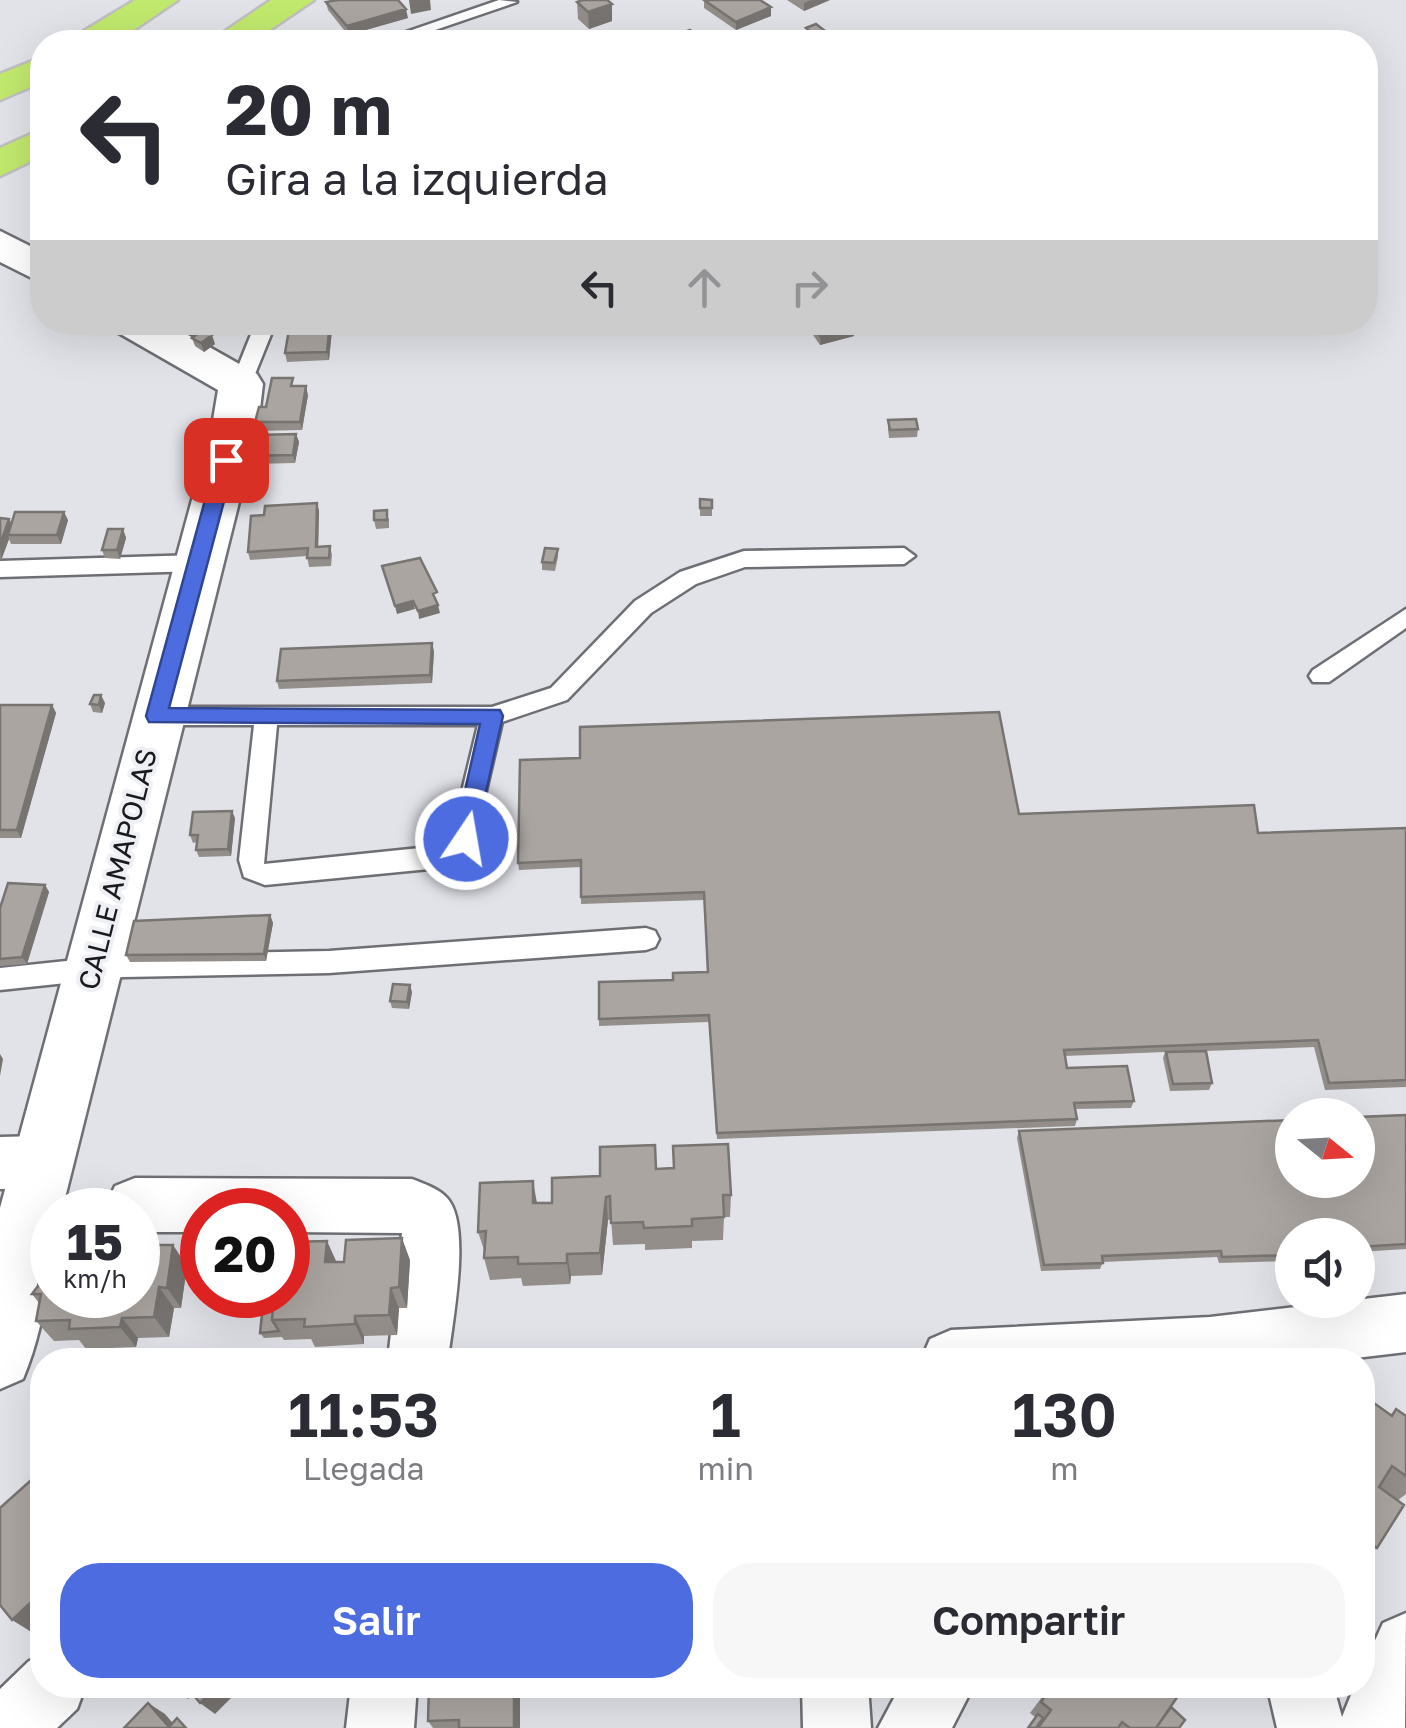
<!DOCTYPE html>
<html lang="es">
<head>
<meta charset="utf-8">
<style>
  body { margin:0; font-family:"Golos Text",sans-serif; background:#f7f7f7; color:#2b2b33; height:100vh; display:flex; flex-direction:column; font-size:38px; white-space:nowrap }
  * { box-sizing:border-box; margin:0 }
  p { font-size:32px; color:#7c7c81 }
  .icon { flex:none; width:55px; height:55px; fill:none; stroke:currentColor; stroke-width:2; stroke-linecap:round; stroke-linejoin:round }
  .map { position:relative; flex:1; overflow:hidden }
  .details { position:absolute; left:30px; top:1348px; width:1345px; height:350px; display:flex; flex-direction:column; background:#fff; border-radius:40px; box-shadow:0 10px 40px #0002 }
  .details>* { flex:none }
  .hud { position:absolute; left:30px; top:30px; width:1348px; height:305px; border-radius:40px; box-shadow:0 10px 40px #0002; background:#fff; color:#2b2b33; overflow:hidden }
  .needle { width:65px; rotate:108deg }
  .fabs { position:absolute; left:1275px; top:1098px; display:grid; gap:20px }
  .fabs a { display:grid; place-items:center; width:100px; height:100px; border-radius:50%; background:#fff; box-shadow:0 10px 40px #0002; font-size:50px }
  .speed { position:absolute; left:30px; top:1188px; display:flex; gap:20px; font-size:50px; font-weight:700; text-align:center }
  .speed>* { display:grid; place-content:center; width:130px; height:130px; border-radius:50%; background:#fff; box-shadow:0 10px 40px #0002; line-height:1 }
  .speed small { font-size:25px; font-weight:400 }
  .speed .limit { border:15px solid #d22; background:#fff; color:#111 }
  .pin { position:absolute; display:grid; place-items:center; width:85px; height:85px; color:#fff; margin:-42px; border-radius:20px; box-shadow:0 5px 15px #0006 }
  .me { position:absolute; width:110px; margin:-55px; rotate:12deg; stroke-linejoin:round; filter:drop-shadow(0 0 8px #0008) }
  .turn { display:flex; align-items:center; gap:35px; height:210px; padding:0 30px; font-size:45px }
  .turn .icon { width:130px; height:130px; stroke-width:2.5 }
  .turn b { display:block; font-size:70px; line-height:85px }
  .lanes { display:flex; align-items:center; height:95px; padding:0 30px; background:#0003; justify-content:center; gap:50px; direction:ltr }
  .lanes .off { opacity:.35 }
  .eta { display:flex; justify-content:space-evenly; align-items:center; height:170px; text-align:center }
  .eta b { font-size:60px; font-weight:600; line-height:70px }
  .primary-button { display:flex; gap:20px; margin-top:auto; padding:20px 30px }
  .primary-button a { flex:1; height:115px; border-radius:40px; background:#4c6ce0; color:#fff; font-size:40px; font-weight:600; line-height:115px; text-align:center }
  .primary-button a+a { background:#f7f7f7; color:#2b2b33 }
  .map>svg:first-child { display:block }
</style>
</head>
<body>
<div class="map">
<svg width="1406" height="1728" viewBox="0 0 1406 1728">
  <rect width="100%" height="100%" fill="#e2e3e9"/>
  <g fill="none" stroke-linecap="round" stroke-linejoin="round">
    <defs>
      <path id="lane" d="M499 0 517 2 400 42H377Z
        M249 26 293 38 295 42H271L243 34 241 31Z
        M256 322H276L251 384 248 389H234L231 384Z
        M904 548 915 556 904 564 745 567 696 584 651 613 567 700 502 722 472 851 469 858 450 867 265 885 244 877 239 860 254 725H156L144 716 156 707H492L551 688 635 601 680 572 744 551ZM277 725H478L449 845 264 864Z
        M197 555 208 563 197 571 0 577V561Z
        M1406 609V628L1329 682H1313L1309 676 1313 670Z
        M646 928 655 931 659 939 655 947 646 950 329 973 123 977 0 990V968L123 955 329 951Z"/>
      <path id="street" d="M41 1136 61 1144 69 1162 61 1180 41 1188 0 1189V1137Z
        M135 1178 412 1179C424 1184 438 1188 447 1198 472 1225 452 1323 448 1360H388L402 1233 288 1232V1210H202V1232H138V1210H109L106 1205 115 1186Z
        M1406 1294V1352L1339 1360H921L930 1339 951 1330 1210 1317Z
        M1406 1613 1405 1728H1277L1267 1685H1333L1342 1717 1355 1685H1362V1669L1383 1623Z
        M42 1656V1685H86L77 1709 57 1728H0V1689L29 1661Z
        M351 1685H417L414 1728H346Z
        M802 1685H868L871 1728H803Z
        M901 1685H974L952 1728H878Z"/>
      <path id="secondary" d="M0 231 42 252V283L0 262Z
        M111 322H165L257 374 263 384 258 426 62 1210H52C52 1267 45 1327 23 1379L0 1389V1208L212 426 218 390 117 332Z"/>
      <path id="highway" d="M135 0H178L116 42H74L79 34Z
        M271 0H314L252 42H209Z
        M42 57V82L0 100V74Z
        M42 129V156L0 176V148Z"/>
    </defs>
    <use href="#lane" stroke="#6e6f74" stroke-width="5"/>
    <use href="#street" stroke="#6e6f74" stroke-width="5"/>
    <use href="#secondary" stroke="#6e6f74" stroke-width="5"/>
    <use href="#highway" stroke="#bfbfbf" stroke-width="5"/>
    <use href="#lane" fill="#fff" fill-rule="evenodd"/>
    <use href="#street" fill="#fff" fill-rule="evenodd"/>
    <use href="#secondary" fill="#fff" fill-rule="evenodd"/>
    <use href="#highway" fill="#c1e96d" fill-rule="evenodd"/>
  </g>
  <path fill="#938e8a" d="M704 0 771 16 736 30 704 8Z
    M787 0H830L804 11Z
    M326 2 408 18 348 35 328 10Z
    M577 2 612 4V21L589 29 578 19Z
    M806 28 823 38 813 42 806 36Z
    M331 322 332 330 329 360 287 362 285 353Z
    M804 322H852L854 336 820 345Z
    M192 338 215 344 204 352 195 346Z
    M295 386 308 395 302 430 258 431 255 422 266 407Z
    M888 420 918 429 917 437 889 438 888 429Z
    M296 434 299 442 295 463 250 464 247 456Z
    M700 499 712 500V516H700Z
    M317 503 319 511 318 547 330 546 332 555 331 566 309 567 307 556 250 560 248 552 264 515Z
    M0 518 9 519 12 523 68 520 61 544H11L9 539 0 561Z
    M389 518V528L376 529 374 520Z
    M123 529 126 538 120 559 105 558 102 550Z
    M558 549V557L555 571 542 570V562Z
    M434 651 432 683 279 689 277 681Z
    M105 703 102 713 93 712 90 704Z
    M0 705H52L56 713 21 838H0Z
    M1019 814 1258 833 1406 828V1087L1325 1090 1314 1047 1206 1051 1212 1083 1209 1090 1170 1091 1163 1058 1165 1052 1065 1056 1067 1068 1134 1101 1131 1108 1075 1109 1077 1119 1075 1126 717 1139 709 1022 599 1026V1019L673 980 707 972 704 900 581 904V867L519 870 518 863Z
    M235 818 231 856 199 857 196 850 197 842 193 843 190 835Z
    M45 885 49 892 27 964 0 966V908Z
    M270 915 273 923 266 961 130 962 126 955Z
    M412 992 409 1009 392 1008 390 1001Z
    M1406 1115V1249L1358 1252V1235H1292V1261L1219 1263 1217 1257 1103 1262 1100 1269 1041 1271 1017 1138 1019 1131Z
    M656 1169 731 1195 730 1217H724L723 1240 692 1241V1248L645 1250V1244L613 1245 611 1219 608 1220 602 1275 571 1276 570 1284 523 1286 521 1278 490 1280 484 1258 485 1253 478 1232 537 1203H552L600 1176Z
    M410 1260 407 1308H399L397 1335 364 1336V1344L315 1347 311 1339 284 1340 282 1337 264 1338 260 1333 272 1306 266 1295H288L337 1262Z
    M187 1266 181 1308H174L169 1337 138 1338 136 1347 86 1349 79 1340 54 1341 36 1321 39 1303 32 1294 52 1295Z
    M1362 1398 1390 1415 1396 1409 1406 1416V1494L1397 1501 1377 1548 1362 1559Z
    M420 1685H520V1728H433L428 1721 429 1694H427Z
    M676 1685H731V1694L677 1696Z
    M1051 1685H1165L1171 1707 1179 1728H1027L1035 1717 1030 1713Z"/>
  <path fill="#787471" d="M409 0H430L431 10 411 14Z
    M811 0H830L804 11V3Z
    M612 4V21L589 29 588 12Z
    M771 7V16L736 30V22Z
    M406 9 408 18 348 35 347 26Z
    M824 30 823 38 813 42V34Z
    M697 36V42H684V41Z
    M331 322 332 330 329 360 327 352Z
    M855 327 854 336 820 345 821 337Z
    M212 335 215 344 204 352 201 343Z
    M306 386 308 395 302 430 300 422Z
    M296 434 299 442 295 463 293 455Z
    M317 503 319 511 318 556 316 547Z
    M64 512 68 520 61 544 57 535Z
    M9 519 13 527 8 535 9 539 1 561 0 545Z
    M123 529 126 538 120 559 117 550Z
    M413 601 415 609 397 614 395 606Z
    M438 605 440 613 419 619 418 611Z
    M432 643 434 651 432 683 430 675Z
    M101 695 105 703 102 713 99 705Z
    M52 705 56 713 21 838 17 830Z
    M232 811 235 818 231 856 228 849Z
    M45 885 49 892 27 964 22 957Z
    M270 915 273 923 266 961 264 954Z
    M410 985 412 992 409 1009 407 1002Z
    M0 1054 3 1059 0 1076Z
    M533 1181 537 1203H533Z
    M606 1197 608 1220 602 1275 600 1253Z
    M402 1238 410 1260 407 1308 399 1287Z
    M327 1241 337 1263 325 1262Z
    M173 1245 187 1266 181 1308 167 1288Z
    M567 1254 571 1276 570 1284 567 1263Z
    M159 1287 174 1308 169 1337 154 1317Z
    M391 1288 399 1308 397 1335 389 1315Z
    M355 1316 364 1336V1344L355 1324Z
    M122 1318 138 1338 136 1347 120 1327Z
    M42 1592V1624L33 1633 12 1620Z
    M175 1685H188L196 1691 188 1699 172 1688Z
    M218 1685H257L249 1693 242 1687 215 1714 200 1703Z
    M514 1685H520V1728H514Z
    M148 1703 165 1714 177 1728H170Z"/>
  <path fill="#aba5a1" stroke="#787471" stroke-width="2.5" d="M338 0H398L406 9 347 26 326 2Z
    M583 0H607L612 4 588 12 577 2Z
    M704 0H760L771 7 736 22Z
    M816 24 824 30 813 34 806 28Z
    M690 30 697 36 684 41 677 35Z
    M330 322 327 352 285 353 290 324Z
    M810 322H852L855 327 821 337Z
    M203 330 212 335 201 343 192 338Z
    M272 378H293L291 386H306L300 422H255L259 407H266Z
    M916 419 918 429 890 430 888 420Z
    M296 434 293 455 247 456 252 435Z
    M700 499 712 500V508H700Z
    M317 503 316 547 330 546 329 558H307L308 548 248 552 251 516 264 515 265 506Z
    M387 510V520H374V511Z
    M15 512H64L57 535H8Z
    M0 518 9 519 0 545Z
    M108 529H123L117 550H102Z
    M545 548 558 549 554 563 542 562Z
    M420 558 437 592 433 594 438 605 418 611 413 601 395 606 382 566Z
    M432 643 430 675 277 681 281 649Z
    M94 695H101L99 705 90 704Z
    M0 705H52L17 830H0Z
    M999 712 1019 814 1254 805 1258 833 1406 828V1080L1329 1083 1318 1040 1064 1050 1067 1068 1127 1066 1134 1101 1074 1103 1077 1119 717 1133 709 1015 599 1019V982L673 980V973L708 972 704 892 581 897V860L518 863 520 760 580 758V727Z
    M232 811 228 849 196 850 198 835H190L193 812Z
    M8 883 45 885 22 957 0 959V908Z
    M270 915 264 954 126 955 134 921Z
    M393 984 410 985 407 1002 390 1001Z
    M1206 1051 1212 1083 1173 1084 1166 1052Z
    M1406 1115V1244L1358 1247V1235H1292V1255L1222 1257 1221 1251 1102 1256 1103 1263 1044 1265 1019 1131 1292 1120V1180H1358V1117Z
    M728 1144 731 1195H723L724 1217 692 1219V1226L644 1228 643 1222 611 1223 610 1196 606 1197 600 1253 567 1254V1263L518 1264V1257L484 1258 486 1231 478 1232 480 1183 533 1181V1203H552V1178L600 1176V1147L655 1145 656 1169 674 1168 673 1146Z
    M402 1238 399 1287 391 1288 389 1315 355 1316V1324L304 1327 305 1319 272 1320 274 1295H288V1242L327 1241 325 1262H344L346 1240Z
    M138 1245H173L167 1288 159 1287 154 1317 122 1318 120 1327 69 1329 70 1320 36 1321 41 1294H32L38 1286 46 1247H52V1295H138Z
    M263 1304 273 1306 272 1320 279 1331 260 1333Z
    M1364 1396 1392 1416 1396 1409 1406 1416V1476L1392 1466 1379 1487 1404 1505 1377 1548 1362 1537V1399Z
    M39 1473 42 1479V1592L12 1620 0 1605V1508Z
    M185 1685H218L200 1703Z
    M429 1685H514V1728H459V1720L428 1721Z
    M1053 1685H1165L1178 1696 1156 1728H1130L1122 1722 1118 1728H1038L1051 1710 1041 1702Z
    M148 1703 169 1727 177 1718 186 1728H124Z
    M1171 1707 1185 1720 1179 1728H1156Z
    M1038 1714 1043 1718 1036 1728H1028Z"/>
  <path fill="#4c6ce0" stroke="#314692" stroke-width="2.5" d="M226 454 235 460 169 708 500 710 503 716 474 845H458L454 839 480 724 149 722 146 716 216 460Z"/>
  <g text-anchor="middle" dominant-baseline="central" stroke-width="8" stroke-linejoin="round" paint-order="stroke">
    <g font-size="28" fill="#1a1a1c" stroke="#eff0f6">
      <text transform="translate(117 869) rotate(-76)">CALLE AMAPOLAS</text>
    </g>
  </g>
</svg>
<div class="fabs">
<a><svg class="needle" viewBox="-14 -14 28 28"><path d="M0-13l5 13h-10z" fill="#e53935"/><path d="M0 13l5-13h-10z" fill="#7c7c81"/></svg></a>
<a><svg class="icon" aria-label="sound" viewBox="0 0 24 24"><path d="M4 9h4l5-4v14l-5-4H4zM17 9q2 3 0 6"/></svg></a>
</div>
<div class="speed"><div>15<small>km/h</small></div><div class="limit">20</div></div>
<div class="pin" style="left:226px;top:460px;background:#d93025"><svg class="icon" aria-label="arrive" viewBox="0 0 24 24"><path d="M6 21V4h12l-3 4 3 4H6"/></svg></div>
<svg class="me" style="left:466px;top:839px" viewBox="-20 -20 40 40"><circle r="17" fill="#4c6ce0" stroke="#fff" stroke-width="3"/><path d="M0-11L8 9 0 5-8 9z" fill="#fff"/></svg>
<div class="hud">
<div class="turn"><svg class="icon" aria-label="left" viewBox="0 0 24 24"><path d="M17 20v-9H6M10 6l-5 5 5 5"/></svg><div><b>20 m</b>Gira a la izquierda</div></div>
<div class="lanes"><svg class="icon" aria-label="left" viewBox="0 0 24 24"><path d="M17 20v-9H6M10 6l-5 5 5 5"/></svg><svg class="icon off" aria-label="ahead" viewBox="0 0 24 24"><path d="M12 20V5M6 11l6-6 6 6"/></svg><svg class="icon off" aria-label="right" viewBox="0 0 24 24"><path d="M7 20v-9h11M14 6l5 5-5 5"/></svg></div>
</div>
<section class="details">
<div class="eta">
<div><b>11:53</b><p>Llegada</p></div>
<div><b>1</b><p>min</p></div>
<div><b>130</b><p>m</p></div>
</div>
<div class="primary-button"><a>Salir</a><a>Compartir</a></div>
</section>
</div>
</body>
</html>
